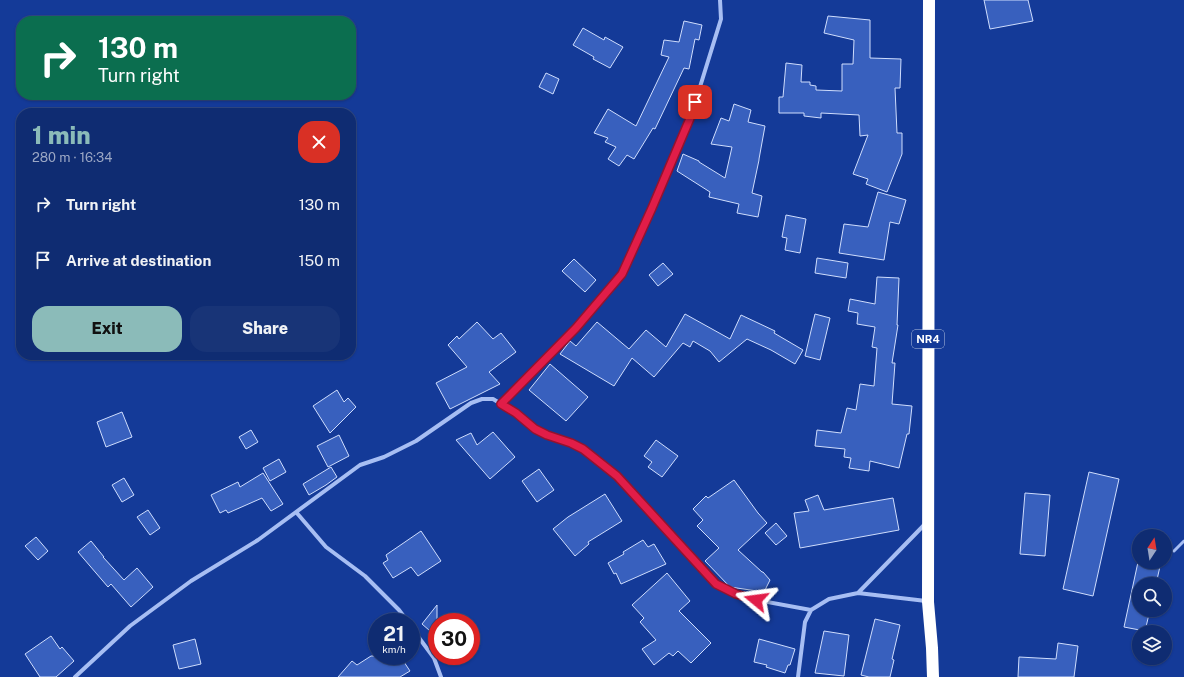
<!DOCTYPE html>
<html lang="en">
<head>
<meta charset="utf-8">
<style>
  body { margin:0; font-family:"Public Sans",sans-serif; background:#183477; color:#f1f3f6; height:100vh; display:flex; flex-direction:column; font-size:15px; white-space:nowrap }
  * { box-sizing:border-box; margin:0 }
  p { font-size:13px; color:#9ba7c4 }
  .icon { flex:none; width:22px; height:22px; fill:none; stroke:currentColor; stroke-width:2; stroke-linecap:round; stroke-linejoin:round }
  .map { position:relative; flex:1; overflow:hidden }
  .details { position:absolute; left:16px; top:108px; width:340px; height:252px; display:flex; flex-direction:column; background:#0f2c72; border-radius:16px; box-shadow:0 1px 3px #0004,0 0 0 1px #2f4884 }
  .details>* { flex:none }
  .banner { position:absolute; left:16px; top:16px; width:340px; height:84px; border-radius:16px; box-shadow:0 1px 3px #0004,0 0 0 1px #2f4884; background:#0b6e4f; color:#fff; overflow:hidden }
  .needle { width:26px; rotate:12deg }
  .controls { position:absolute; left:1132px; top:529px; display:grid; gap:8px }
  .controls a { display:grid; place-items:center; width:40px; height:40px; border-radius:50%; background:#0f2c72; box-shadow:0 1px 3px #0004,0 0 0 1px #2f4884; font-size:20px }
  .speed { position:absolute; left:368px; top:613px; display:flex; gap:8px; font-size:20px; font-weight:700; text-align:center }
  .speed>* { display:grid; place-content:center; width:52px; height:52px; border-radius:50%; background:#0f2c72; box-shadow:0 1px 3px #0004,0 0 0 1px #2f4884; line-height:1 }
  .speed small { font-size:10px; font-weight:400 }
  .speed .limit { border:6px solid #d22; background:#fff; color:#111 }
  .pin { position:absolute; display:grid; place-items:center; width:34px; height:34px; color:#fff; margin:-17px; border-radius:8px; box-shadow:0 2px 6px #0006 }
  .me { position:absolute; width:44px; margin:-22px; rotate:286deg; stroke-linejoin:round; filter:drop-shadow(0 0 3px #0008) }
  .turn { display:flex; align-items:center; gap:14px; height:84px; padding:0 16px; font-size:18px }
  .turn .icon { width:52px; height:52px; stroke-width:2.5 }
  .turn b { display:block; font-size:28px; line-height:34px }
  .round { display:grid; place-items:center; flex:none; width:42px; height:42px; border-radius:16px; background:#183477 }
  .summary { display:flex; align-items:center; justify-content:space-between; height:68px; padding:0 16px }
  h1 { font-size:24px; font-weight:800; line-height:30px; color:#8bbbb9 }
  .cta { display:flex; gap:8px; margin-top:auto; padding:8px 16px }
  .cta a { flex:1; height:46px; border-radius:16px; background:#8bbbb9; color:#111; font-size:16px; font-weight:800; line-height:46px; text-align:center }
  .cta a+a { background:#183477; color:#f1f3f6 }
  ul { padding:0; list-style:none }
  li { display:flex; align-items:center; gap:12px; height:56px; padding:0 16px }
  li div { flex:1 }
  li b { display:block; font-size:15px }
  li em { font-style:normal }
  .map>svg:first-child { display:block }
</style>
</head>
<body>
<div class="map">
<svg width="1184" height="677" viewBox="0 0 1184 677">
  <rect width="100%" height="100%" fill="#143a98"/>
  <path fill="#3860be" stroke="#cfddfd" d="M984 0H1028L1033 21 990 29Z
    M828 16 870 20V58L901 59 900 88H895L897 133H902V154L887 192 866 184 868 179 853 174 868 135 860 136 859 115 821 113V118L804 116V113H779V97H783L786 63 802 65 801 82H810V85L816 86V90L842 91V64H853L854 40 824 33Z
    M684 21 702 25 699 40 695 39 689 69 684 68 655 129 653 128 634 159 627 155 619 166 608 159 616 147 605 142 608 138 594 133 608 109 636 126 669 57 661 55 664 40 679 42Z
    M583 28 604 40 605 37 623 47 610 68 593 59 594 57 573 45Z
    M546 73 559 79 553 94 539 87Z
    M734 104 751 110 748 122 765 126 759 159V160L752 193 762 196 758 217 737 213 739 204 709 197 710 192 677 171 683 154 699 161V162L725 178 732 147 711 144 721 118 729 121Z
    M878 192 906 200 899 224 890 222 884 260 839 253 844 224 868 227Z
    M786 215 806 219 800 253 785 250 787 238 782 237Z
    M817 258 848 263 846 278 815 273Z
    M574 259 596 280 585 292 562 271Z
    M663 263 673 274 658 286 649 275Z
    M877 277 899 278 897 325H898L892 363H895L892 404 912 406 909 434H907L899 468 870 461 869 471 849 468 851 458 844 457 845 449 815 446 817 430 841 433 847 408 856 410 860 384 874 386 877 348 872 347 875 327 857 324 858 313 848 311 850 299 875 304Z
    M685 314 730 339 741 315 775 331 774 333 803 350 795 364 771 350 747 339 719 362 710 351 693 341 690 347 683 343 654 377 632 358 614 386 560 354 570 341 576 346 597 322 629 349 646 330 666 347Z
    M815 314 830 318 820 360 805 356Z
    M477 322 493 339 501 333 516 352 489 372 500 384 450 409 436 383 467 367 448 345 457 336 459 339Z
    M550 364 588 397 566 421 529 390Z
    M337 390 344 402 348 398 356 407 330 433 313 406Z
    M122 412 132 437 106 447 97 422Z
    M251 430 258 442 246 449 239 437Z
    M493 432 515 457 490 479 456 440 471 433 477 445Z
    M339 435 349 456 328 467 317 446Z
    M656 440 678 456 662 477 648 467 652 462 644 456Z
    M279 459 286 472 270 481 263 468Z
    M331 467 337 477 326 485 309 495 303 484Z
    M539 469 554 490 537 502 522 481Z
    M1089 472 1119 479 1093 596 1063 589Z
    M263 473 283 504 271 511 262 498 228 513 226 510 220 513 211 495 238 482 240 487Z
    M124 478 134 495 122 502 112 485Z
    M734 480 758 513 767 523 738 550 762 572H763L770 580 764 592 730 587 705 561 719 548 697 526 703 520 693 509 706 496 708 498Z
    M1025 493 1050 495 1045 556 1020 554Z
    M605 494 622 521 588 542 589 544 575 556 553 529 568 517Z
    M818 495 824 510 893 498 899 530 800 548 794 513 809 511 805 500Z
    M148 510 160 528 150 535 137 517Z
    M776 523 787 536 776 545 765 533Z
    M421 531 441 561 418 576 411 567 393 578 383 563 388 560 386 555Z
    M36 537 48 551 38 560 25 546Z
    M643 540 648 547 654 544 666 564 621 584 616 573 614 574 608 563 624 554 623 552Z
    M91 541 104 557H103L124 580 137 568 153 587 131 607 111 584 108 587 78 552Z
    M1138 562H1161L1156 584H1139V610H1150L1145 631 1124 627Z
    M667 573 690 601 679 611 711 643 691 663 678 651 673 656 669 653 654 665 642 649 656 640 640 622 644 618 632 605Z
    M437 605V637L422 624Z
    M875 619 900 625 892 659 894 660 890 677H869L861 675Z
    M824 631 849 635 844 676 815 673Z
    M51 636 60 649 62 647 74 661 56 677H40L25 654Z
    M195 639 201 664 179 669 173 645Z
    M759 639 795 649 790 665H788L785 673 766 667 767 665 754 662Z
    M1058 643 1078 646 1074 677H1018L1019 657 1056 659Z
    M371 656H400L410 671 400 677H338L352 661 357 665Z"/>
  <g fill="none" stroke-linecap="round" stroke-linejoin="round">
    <path stroke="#a7bef3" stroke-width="3" d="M1174 551 1184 541"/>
    <path stroke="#a7bef3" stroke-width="4" d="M501 404 576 328 622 274 652 208 691 116 721 19 720 0
      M296 512 326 547 365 576 399 610 408 622
      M858 593 926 523
      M411 627 434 658 441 677
      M75 677 130 626 191 581 258 540 360 465 384 457 416 441 471 403 482 399H493L516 413 535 429 547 435 571 443 583 449 617 476 716 584 736 594 756 600 811 610
      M798 677 805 622 811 610 829 599 858 593 926 601"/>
    <path stroke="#fff" stroke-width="12" d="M929 0 928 602 932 648 933 677"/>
  </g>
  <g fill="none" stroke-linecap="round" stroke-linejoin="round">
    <defs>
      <path id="route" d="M695 102 691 116 652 208 622 274 576 328 501 404 516 413 535 429 547 435 571 443 583 449 617 476 716 584 736 594 756 600"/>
    </defs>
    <use href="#route" stroke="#92132f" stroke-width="10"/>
    <use href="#route" stroke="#e11d48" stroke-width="7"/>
  </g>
  <g text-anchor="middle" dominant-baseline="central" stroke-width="3.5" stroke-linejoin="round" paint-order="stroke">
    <rect fill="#143a98" stroke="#b8c4e0" stroke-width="1" x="912" y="330" width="32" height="18" rx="3"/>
    <g font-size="11" font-weight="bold" fill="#fff">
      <text x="928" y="339">NR4</text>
    </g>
  </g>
</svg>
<div class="controls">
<a><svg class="needle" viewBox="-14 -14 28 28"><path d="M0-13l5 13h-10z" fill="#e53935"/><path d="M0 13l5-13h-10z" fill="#9ba7c4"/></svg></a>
<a><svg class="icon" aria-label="search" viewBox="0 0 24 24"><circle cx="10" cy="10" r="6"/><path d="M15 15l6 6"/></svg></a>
<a><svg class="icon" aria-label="layers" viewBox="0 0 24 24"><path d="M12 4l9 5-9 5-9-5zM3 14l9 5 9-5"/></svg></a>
</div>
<div class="speed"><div>21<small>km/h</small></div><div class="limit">30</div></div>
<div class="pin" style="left:695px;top:102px;background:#d93025"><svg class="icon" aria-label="arrive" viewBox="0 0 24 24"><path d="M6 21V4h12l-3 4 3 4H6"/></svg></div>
<svg class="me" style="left:756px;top:600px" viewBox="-20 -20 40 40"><path d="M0-17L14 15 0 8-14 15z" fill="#e11d48" stroke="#fff" stroke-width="4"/></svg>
<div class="banner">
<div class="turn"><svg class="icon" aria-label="right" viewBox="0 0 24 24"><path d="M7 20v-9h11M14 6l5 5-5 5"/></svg><div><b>130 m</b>Turn right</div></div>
</div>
<section class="details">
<div class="summary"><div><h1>1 min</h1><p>280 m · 16:34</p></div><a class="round" style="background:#d93025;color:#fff"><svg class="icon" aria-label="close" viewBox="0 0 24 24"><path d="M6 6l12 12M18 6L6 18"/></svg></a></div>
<ul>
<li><svg class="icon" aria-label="right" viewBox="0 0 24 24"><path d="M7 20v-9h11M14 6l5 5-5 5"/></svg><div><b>Turn right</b></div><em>130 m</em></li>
<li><svg class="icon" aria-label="arrive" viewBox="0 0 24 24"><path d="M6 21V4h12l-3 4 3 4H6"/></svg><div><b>Arrive at destination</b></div><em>150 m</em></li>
</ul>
<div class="cta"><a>Exit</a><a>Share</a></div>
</section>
</div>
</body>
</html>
